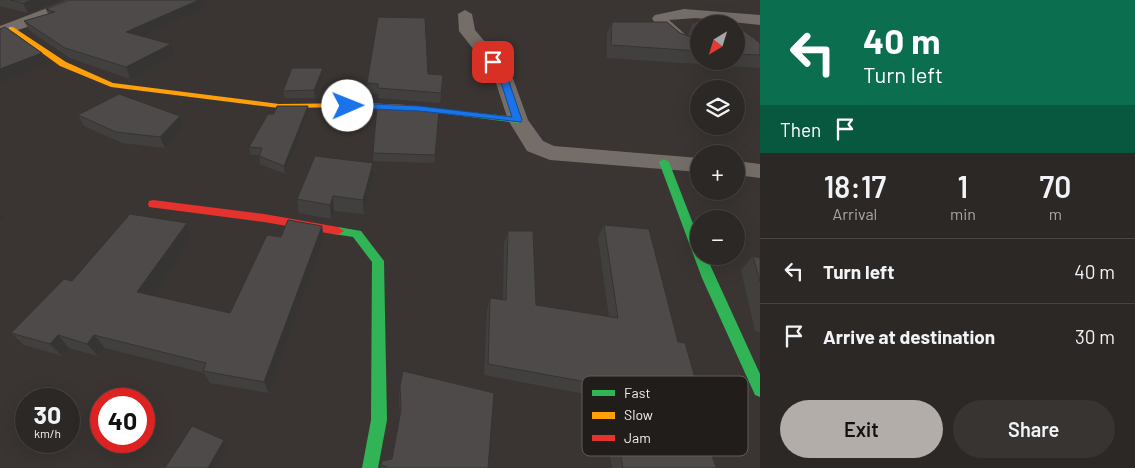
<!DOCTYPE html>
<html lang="en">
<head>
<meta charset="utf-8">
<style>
  body { margin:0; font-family:Barlow,sans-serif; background:#383432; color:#f1f3f6; height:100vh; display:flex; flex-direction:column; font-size:19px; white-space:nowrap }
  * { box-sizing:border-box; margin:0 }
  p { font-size:16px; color:#a6a6a7 }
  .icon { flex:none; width:28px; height:28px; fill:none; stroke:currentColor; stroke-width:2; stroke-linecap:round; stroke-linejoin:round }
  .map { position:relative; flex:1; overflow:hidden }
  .sheet { display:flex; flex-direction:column; background:#2c2826; width:375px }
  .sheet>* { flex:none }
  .top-card { background:#0b6e4f; color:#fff; overflow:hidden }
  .needle { width:32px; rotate:218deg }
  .tools { position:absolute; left:690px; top:15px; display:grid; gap:10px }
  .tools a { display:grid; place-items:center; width:55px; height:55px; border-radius:50%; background:#2c2826; box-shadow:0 5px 20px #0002,0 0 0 1px #484443; font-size:25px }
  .speed { position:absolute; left:15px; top:388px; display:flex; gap:10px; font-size:25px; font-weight:700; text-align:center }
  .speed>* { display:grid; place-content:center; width:65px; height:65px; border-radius:50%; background:#2c2826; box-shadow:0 5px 20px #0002,0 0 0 1px #484443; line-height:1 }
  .speed small { font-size:12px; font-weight:400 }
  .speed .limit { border:8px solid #d22; background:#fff; color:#111 }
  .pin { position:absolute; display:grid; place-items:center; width:42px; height:42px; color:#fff; margin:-21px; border-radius:10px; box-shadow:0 2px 8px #0006 }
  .me { position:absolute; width:55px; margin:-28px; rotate:89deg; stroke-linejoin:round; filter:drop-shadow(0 0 4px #0008) }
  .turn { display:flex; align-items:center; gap:18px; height:105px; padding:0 20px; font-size:22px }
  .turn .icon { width:65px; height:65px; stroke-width:2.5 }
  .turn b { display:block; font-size:35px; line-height:42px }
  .then { display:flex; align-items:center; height:48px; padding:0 20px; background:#0003; gap:10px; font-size:19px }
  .eta { display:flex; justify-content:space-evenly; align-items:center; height:85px; text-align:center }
  .eta b { font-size:30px; font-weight:600; line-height:35px }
  .action { display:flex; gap:10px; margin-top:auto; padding:10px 20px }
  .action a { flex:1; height:58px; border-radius:30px; background:#b2ada9; color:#111; font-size:20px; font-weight:600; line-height:58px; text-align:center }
  .action a+a { background:#383432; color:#f1f3f6 }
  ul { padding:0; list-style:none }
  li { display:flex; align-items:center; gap:15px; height:65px; padding:0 20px; border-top:1px solid #484443 }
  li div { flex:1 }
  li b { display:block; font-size:19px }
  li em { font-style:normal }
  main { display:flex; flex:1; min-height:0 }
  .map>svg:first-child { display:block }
</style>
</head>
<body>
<main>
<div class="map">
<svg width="760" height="468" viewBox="0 0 760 468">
  <rect width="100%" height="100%" fill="#3a3532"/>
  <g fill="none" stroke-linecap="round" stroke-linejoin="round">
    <path fill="#756d68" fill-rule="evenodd" d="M68 0H87L85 3 30 26 0 36V26Z
      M684 9 760 15V25L696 18 669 20 696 44 694 48C679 51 658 31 652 18L655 15Z
      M465 10 472 14 475 30 511 73 528 120 543 141 554 146 699 158V172L550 160 527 151 524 146 508 120 493 74 459 31 458 14Z
      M736 161 760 164V178L736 175Z"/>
    <path fill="#30b455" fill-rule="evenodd" d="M403 105 518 117 522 120 518 123 406 109H403Z
      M664 159 669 162 699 239V256H706L760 374V397L755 395 702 278 659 162Z
      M338 227 361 231 384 261 387 420 378 468H362L371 420 372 262 353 237 334 234 332 231Z"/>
    <path fill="#ff9f0a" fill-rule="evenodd" d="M9 27H13L66 62 113 83 279 104 362 103 406 105 410 107 406 109 362 107 279 108 111 87 60 66 9 29Z"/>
    <path fill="#e5322d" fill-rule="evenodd" d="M153 200 264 214 338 227 344 231 338 235 264 222 149 207 148 204 149 201Z"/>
  </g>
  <path fill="#42403f" d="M0 0H63L28 13 0 6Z
    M205 8 143 36 175 55 130 79 70 58 30 31 24 21 48 14 46 9Z
    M612 22 680 33 690 37 688 34 693 22 699 24V61H736V25L760 43V68L607 58V34Z
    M323 68 324 75 315 98H285L283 91Z
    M428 74 443 75 440 103 378 98V94L367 93V83Z
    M439 111 434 163 373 161V153Z
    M274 114H309L285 174 260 164 259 155H251L249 147Z
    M78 115 180 116 184 127 165 148 122 143 84 126Z
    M373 163 374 176 364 214 334 211 331 219 299 213 297 199Z
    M187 223 192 237 152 296 230 313 281 237 322 226 324 240 269 393 210 383 204 373 105 348 98 356 69 348 62 356 24 345 11 333 72 281Z
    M604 225 678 342 703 406 698 411 716 468H612L600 397 484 375 487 310 490 298 503 300 504 243 508 231 536 305 609 317 598 238Z
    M753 256 760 258V332L755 331 741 270Z
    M400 386 488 468H381V465L392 459 400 416 399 396Z"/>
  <path fill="#363433" d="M33 0H63L28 13 23 3Z
    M199 0H203L205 8 130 42 126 32Z
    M171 44 175 55 130 79 126 67Z
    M42 53 48 64 0 83V69Z
    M323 68 324 75 315 98 314 90Z
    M308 106 309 114 285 174 284 166Z
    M180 116 184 127 165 148 160 137Z
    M373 163 374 176 364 214 363 200Z
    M333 196 334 211 331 219 330 205Z
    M0 213 4 218 0 221Z
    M187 223 192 237 146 306 137 292Z
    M322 226 324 240 269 393 264 382Z
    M58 335 69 348 62 356 50 344Z
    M94 335 105 348 98 356 87 344Z
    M224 440 228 446 216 468H208Z"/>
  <path fill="#4d4a49" stroke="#363433" d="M10 0H33L23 3Z
    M70 0H199L126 32 171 44 126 67 65 48 24 21 55 12 46 9Z
    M378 17 425 18 428 74 443 75 441 93 378 88V84L367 83Z
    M612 22H667L680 33 694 38 699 37V51L611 45Z
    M693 22 733 23 735 24H699V27Z
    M736 25 760 43V55L736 54Z
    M5 27 42 53 0 69V29Z
    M292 68H323L314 90 283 91Z
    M119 94 180 116 160 137 116 132 78 115Z
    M277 106H308L284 166 259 156 262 148 249 147 268 114H274Z
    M377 106 439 111 435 155 373 153Z
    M315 156 373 163 363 200 333 196 330 205 297 199Z
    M130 214 187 223 137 292 230 313 267 235 281 237 288 220 322 226 264 382 203 371 206 363 94 335 87 344 58 335 50 344 11 333 64 279 72 281Z
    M604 225 649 229 678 342 685 343 703 406 696 405 716 468H623L608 386 488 364 490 298 506 300 508 231H533L536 305 618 318Z
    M753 256 760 258V282Z
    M403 371 494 393 488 468H386L387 467 381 465 382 461 392 459 401 410 400 386Z
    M192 426 224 440 208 468H165Z"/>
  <path fill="#1a73e8" stroke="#114b97" d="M493 60 506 73 522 120 521 122 419 111 348 108 344 106 348 103 419 106 512 117 498 73 490 62Z"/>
  <rect x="582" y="376" width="166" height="80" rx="8" fill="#211d1a" stroke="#605c58" stroke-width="1"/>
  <rect x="592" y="390" width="23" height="6" fill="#30b455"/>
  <rect x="592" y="412" width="23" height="7" fill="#ff9f0a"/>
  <rect x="592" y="435" width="23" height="6" fill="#e5322d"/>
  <g font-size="14" fill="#f3eee9">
    <text x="624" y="398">Fast</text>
    <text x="624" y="420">Slow</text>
    <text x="624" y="443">Jam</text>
  </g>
</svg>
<div class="tools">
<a><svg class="needle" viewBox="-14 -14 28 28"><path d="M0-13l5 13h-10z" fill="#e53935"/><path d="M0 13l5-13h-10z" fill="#a6a6a7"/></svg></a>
<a><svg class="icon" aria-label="layers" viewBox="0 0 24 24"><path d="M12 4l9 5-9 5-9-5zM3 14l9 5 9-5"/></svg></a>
<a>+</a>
<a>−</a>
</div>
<div class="speed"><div>30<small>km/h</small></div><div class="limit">40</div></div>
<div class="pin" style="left:493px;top:62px;background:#d93025"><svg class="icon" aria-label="arrive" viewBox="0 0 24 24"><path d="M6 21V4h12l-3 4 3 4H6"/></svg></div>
<svg class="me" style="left:348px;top:106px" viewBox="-20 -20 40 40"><circle r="19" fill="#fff"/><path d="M0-13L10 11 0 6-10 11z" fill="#1a73e8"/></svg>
</div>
<section class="sheet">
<div class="top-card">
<div class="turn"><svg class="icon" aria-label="left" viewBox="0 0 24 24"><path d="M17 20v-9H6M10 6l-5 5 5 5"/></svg><div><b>40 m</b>Turn left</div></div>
<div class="then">Then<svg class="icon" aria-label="arrive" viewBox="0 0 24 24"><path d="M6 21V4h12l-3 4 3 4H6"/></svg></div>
</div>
<div class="eta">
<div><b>18:17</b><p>Arrival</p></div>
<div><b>1</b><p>min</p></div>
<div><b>70</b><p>m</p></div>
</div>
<ul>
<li><svg class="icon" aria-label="left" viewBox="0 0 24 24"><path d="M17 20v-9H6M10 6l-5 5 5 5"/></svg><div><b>Turn left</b></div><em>40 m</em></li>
<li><svg class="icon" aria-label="arrive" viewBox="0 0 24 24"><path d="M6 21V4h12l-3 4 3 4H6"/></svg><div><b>Arrive at destination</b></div><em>30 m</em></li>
</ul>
<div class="action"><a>Exit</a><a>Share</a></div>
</section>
</main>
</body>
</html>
